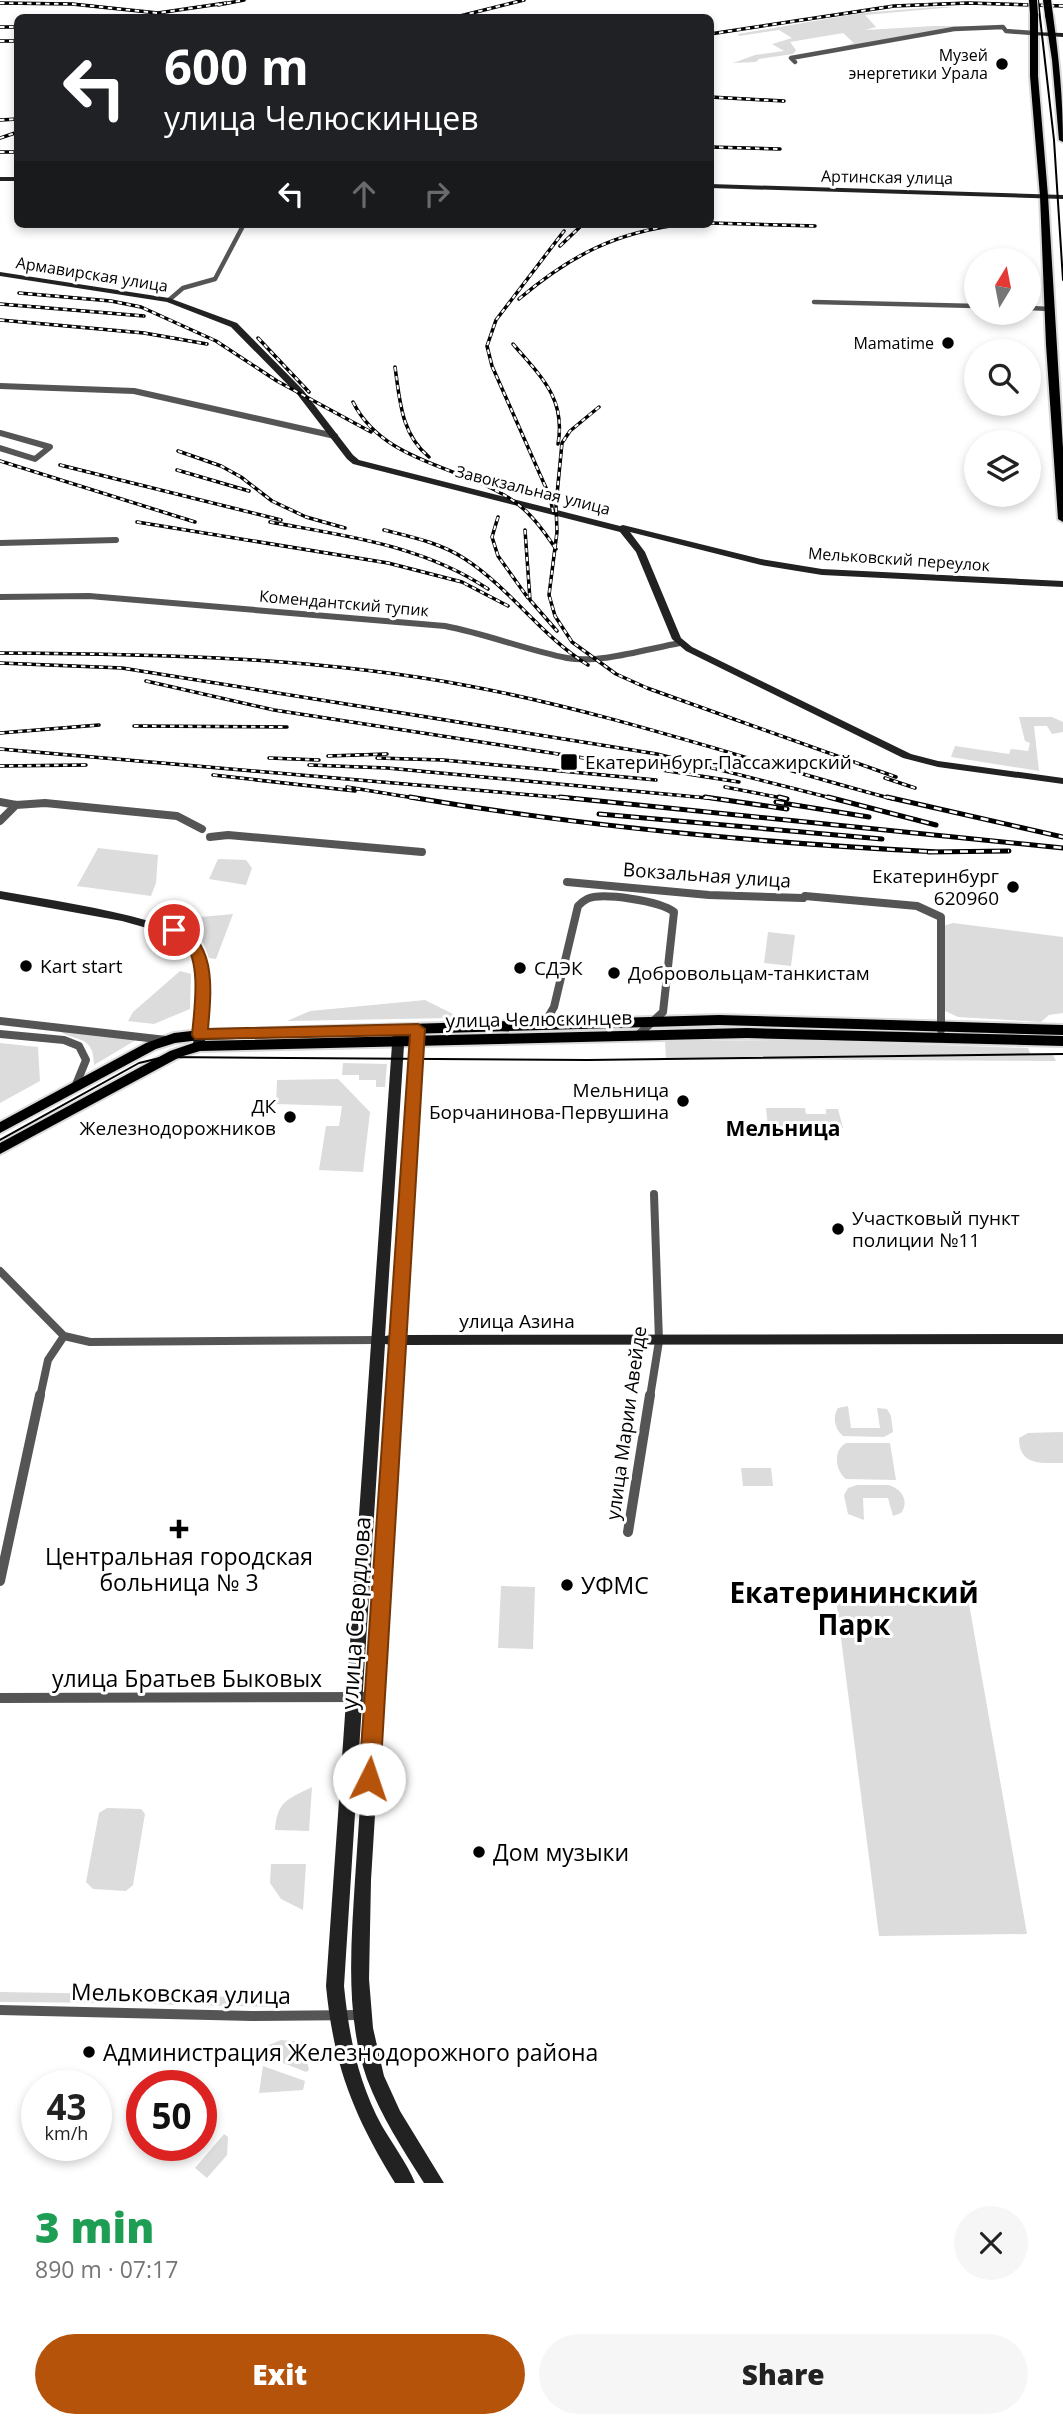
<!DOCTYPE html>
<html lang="en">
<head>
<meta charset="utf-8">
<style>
  body { margin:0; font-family:"Open Sans",sans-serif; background:#f6f6f6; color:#222; height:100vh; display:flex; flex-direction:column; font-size:26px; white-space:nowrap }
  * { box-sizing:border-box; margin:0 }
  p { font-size:23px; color:#767676 }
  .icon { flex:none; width:38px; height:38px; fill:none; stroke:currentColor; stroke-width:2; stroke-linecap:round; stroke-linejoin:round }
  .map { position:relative; height:2183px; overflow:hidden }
  .details { display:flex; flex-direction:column; background:#fff; flex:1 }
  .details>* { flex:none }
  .banner { position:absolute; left:14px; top:14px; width:700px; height:214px; border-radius:10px; box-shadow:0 4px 10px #0003; background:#202124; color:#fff; overflow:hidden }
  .needle { width:46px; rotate:10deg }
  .controls { position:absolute; left:964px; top:248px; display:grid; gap:14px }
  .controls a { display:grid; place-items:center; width:77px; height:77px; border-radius:50%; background:#fff; box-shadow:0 4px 10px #0003; font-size:35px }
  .speed { position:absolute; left:21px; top:2070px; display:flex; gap:14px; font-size:35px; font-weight:700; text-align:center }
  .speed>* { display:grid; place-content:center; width:91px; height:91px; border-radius:50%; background:#fff; box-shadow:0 4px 10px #0003; line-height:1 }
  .speed small { font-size:18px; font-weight:400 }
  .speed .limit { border:10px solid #d22; background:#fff; color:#111 }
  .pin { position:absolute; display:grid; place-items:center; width:60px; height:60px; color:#fff; margin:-30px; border:4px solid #fff; border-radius:50%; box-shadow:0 2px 7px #0007 }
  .me { position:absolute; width:77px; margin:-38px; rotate:4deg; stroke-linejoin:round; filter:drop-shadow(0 0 5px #0008) }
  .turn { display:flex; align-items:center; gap:24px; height:147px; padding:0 35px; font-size:32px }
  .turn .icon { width:91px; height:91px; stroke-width:2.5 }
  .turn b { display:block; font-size:49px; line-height:60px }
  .lanes { display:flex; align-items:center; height:66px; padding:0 35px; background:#0003; justify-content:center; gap:35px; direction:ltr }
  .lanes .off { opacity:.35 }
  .round { display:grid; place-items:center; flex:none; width:74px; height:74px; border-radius:37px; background:#f6f6f6 }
  .head { display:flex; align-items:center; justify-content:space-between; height:119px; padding:0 35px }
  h1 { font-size:42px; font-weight:800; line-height:52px; color:#1e9e55 }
  .action { display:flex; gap:14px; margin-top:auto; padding:14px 35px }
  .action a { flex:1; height:80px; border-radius:42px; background:#b45309; color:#fff; font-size:28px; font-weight:800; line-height:80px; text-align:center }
  .action a+a { background:#f6f6f6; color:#222 }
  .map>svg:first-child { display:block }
</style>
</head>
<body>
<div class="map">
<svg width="1063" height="2183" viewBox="0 0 1063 2183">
  <rect width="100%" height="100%" fill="#fff"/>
  <path fill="#dcdcdc" d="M936 7H954L865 15 876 27 865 30 934 26H999H981L833 49 854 43 843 33 790 42 796 50 793 54 759 59 756 62 733 63 755 55 784 51 772 44 792 38 779 30 739 36 738 34 861 13Z
    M1019 717H1052L1063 722V732L1052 734 1047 726H1034L1039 771 951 757 955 746 1009 754 1011 749 1028 751 1030 743 1025 741Z
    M98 848 158 855 156 883 151 896 77 886Z
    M218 859 246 860 252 868 246 885 209 879Z
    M233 914 216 959 209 958 202 940 200 917Z
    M953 923 1063 937V1013L1049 1015 1041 1022 958 1017 943 1010 942 999 945 997V983L942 980 943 926Z
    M768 932 795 935 791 966 764 963Z
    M180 971 191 974 190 1009 154 1024 128 1021 133 1012Z
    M425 1000 453 1014 451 1018 287 1021 310 1011Z
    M59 1031 136 1040 94 1065C94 1034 75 1042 59 1031Z
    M791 1040 1028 1048 1031 1055H1053L1056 1061 666 1059 665 1041Z
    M0 1043 38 1047 40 1081 0 1103Z
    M343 1063 387 1064 385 1087H376V1080H359V1075H342Z
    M338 1079 370 1112 363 1172 319 1170 326 1126H339L342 1106 276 1104 277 1080Z
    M766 1108H805L806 1114H826V1109H838L843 1128H768Z
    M848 1406 851 1428H880L877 1408 887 1409 891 1416 893 1432 884 1437 843 1436C835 1430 832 1417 838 1408Z
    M1063 1432V1463C1041 1463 1019 1466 1019 1438L1028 1433Z
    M846 1443H890L896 1480 846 1479C835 1471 833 1450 846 1443Z
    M741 1468H771L773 1486H743Z
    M888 1485C901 1488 910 1501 901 1513L893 1516 888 1498H863L864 1520 848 1514 844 1495 848 1488 857 1485Z
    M501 1586 535 1587 533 1649 498 1648Z
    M968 1598 1027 1934 879 1936 836 1599Z
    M312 1787 309 1831 275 1830C277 1801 288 1799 312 1787Z
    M107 1808 141 1809 145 1814 133 1885 126 1891 93 1889 86 1882 99 1813Z
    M271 1864H306L303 1910 281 1899 270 1883Z
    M0 1992 119 1994 117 2003 0 2002Z
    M130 1994 180 1996 179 2005 129 2003Z
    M192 1996 274 1998 273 2007 190 2005Z
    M281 2040 303 2042 309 2070 306 2072 263 2055 264 2047Z
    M263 2066 305 2081 303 2090 259 2093Z
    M224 2134 228 2137 227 2155 207 2178 195 2168Z"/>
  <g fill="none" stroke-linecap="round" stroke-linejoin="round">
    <defs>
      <path id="primary" d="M1034 12 1038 14V76L1048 196 1063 448V522L1058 519 1046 345 1040 196 1030 76V14Z
        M1049 13 1053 15C1059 58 1063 99 1063 142L1059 140 1052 60 1045 15Z
        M719 1015 1063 1025V1035L719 1025 200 1040 175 1043 156 1049 0 1133V1122L146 1043 174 1033 200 1030Z
        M747 1028 1063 1036V1046L747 1038 200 1051 180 1057 0 1154V1143L170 1051 199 1041Z"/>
    </defs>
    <use href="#primary" stroke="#dbdbdb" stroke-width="4"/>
    <path stroke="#555" stroke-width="4.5" d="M795 62 791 58 954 29 1003 27 1006 31 1033 33
      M169 300 183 288 215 279 244 224
      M814 302 976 306
      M1029 308 1050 309"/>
    <path stroke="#555" stroke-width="6" d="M0 386 134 391 335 436
      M0 433 50 447 35 459 0 448
      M0 543 116 540
      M0 597 89 596 445 626C487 634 526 650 567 658 598 664 647 649 680 643"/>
    <path stroke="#555" stroke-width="8" d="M0 802 16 805 45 803 177 816 202 829
      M0 821 16 805
      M210 837 228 835 422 852
      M567 882 709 895 803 898
      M805 896 917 906 941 917V1030
      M0 1021 166 1040
      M544 1024 554 1007 578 906C579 905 585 900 587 899 602 892 660 901 674 912L663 1012 637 1036
      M0 1034 64 1040 79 1046 86 1060 75 1087
      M0 1271 64 1336 90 1342 378 1340
      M40 1397 48 1360 64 1336
      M650 1397 659 1341 654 1194"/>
    <path stroke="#555" stroke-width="10" d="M628 1532 650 1395
      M0 1581 40 1395
      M0 1698 374 1697
      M0 2010 252 2016 362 2015"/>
    <path fill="#222" fill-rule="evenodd" d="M1031 32 1063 33V37L1033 35Z
      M0 177H18V181H0Z
      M710 184 1063 195V199L710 188Z
      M0 272 169 298 237 323 303 390 353 455 359 460 620 526 623 525 761 559 822 569 1063 581V587L822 575 761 565 630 532 645 552 681 638 692 647 911 754 938 761 1063 778V784L938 767 903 758 686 651 672 639 636 552 620 532 353 464 347 459 297 394 231 327 167 302 0 276Z
      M0 891C50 900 100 907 149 921 160 924 174 926 185 931 214 945 214 1021 203 1047H195L193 1044 197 1011V978L191 950 179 937 122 921 0 899Z
      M399 1026 405 1030 385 1336 391 1335 412 1030 418 1026 424 1030 405 1335 1063 1334V1344L404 1345 371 1880 369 1979 373 2028 384 2076 400 2111 444 2183H424C403 2150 381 2116 367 2079 345 2016 351 1946 355 1880L391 1345 385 1344 344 1986C349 2036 358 2082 382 2126 393 2145 407 2163 415 2183H395C353 2114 334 2067 326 1986L393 1030Z"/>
    <use href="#primary" fill="#000" fill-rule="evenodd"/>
    <path stroke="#000" stroke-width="2" d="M1038 0 1054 140 1063 280
      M0 1140 139 1063 164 1057 588 1060 1063 1054"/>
    <defs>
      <path id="rail-far1" d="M0 3 72 4 158 13 226 3
        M218 5 244 0
        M452 18 524 0
        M0 27H18
        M710 34 894 6 968 3 1063 6
        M0 41H18
        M710 97 784 101
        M0 120 18 119
        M0 138 18 132
        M710 147 780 149
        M0 152H18
        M710 223 815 226
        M560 246 583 224
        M19 293 111 301 141 307 216 341 277 381 371 432
        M519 299C571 255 616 232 684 224
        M0 304 144 316
        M0 320 144 333 207 344
        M258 338 309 392
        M513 344C541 377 566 398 558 444
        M395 367C400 401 401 434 429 457
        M353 402C383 462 457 465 509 498 529 510 543 530 556 549
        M599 407 570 431 562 443 556 505 557 532 549 595 555 616 572 642 616 674 647 688 896 777
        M178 451 221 466 241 477 272 501 306 517 345 528
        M0 461 195 522
        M60 465 281 520
        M177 470 249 491
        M553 512 550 497 492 366 487 346 496 320 564 231
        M498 517 492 537 498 556 528 598
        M137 522 388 563 462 582 508 606
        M270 522C346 536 422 545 488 589
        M384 530C412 537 441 543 465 559 511 589 541 636 588 665
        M525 530 530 600 557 631
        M0 653C156 654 316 657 469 686 613 713 752 762 893 799
        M0 663 122 668 657 754 835 799
        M146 681 274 710 739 782
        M134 726 287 727
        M0 733 99 725
        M0 749 578 799
        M328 756 387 754
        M269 758 319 760
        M377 758 443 760 656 780
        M309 765 387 768 718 799
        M0 766 86 765
        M213 775 355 791
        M885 778 915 788
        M347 787 420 799
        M725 787 787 799"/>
      <path id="rail" d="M410 797C585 827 761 843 938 852
        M560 797 1063 848
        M705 797 787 809
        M779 797 787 799
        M828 797 936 825
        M887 797 1063 837
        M776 802 869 817
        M599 814 882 839
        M928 852 1009 851"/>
    </defs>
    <use href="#rail-far1" stroke="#000" stroke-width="3.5"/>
    <use href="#rail" stroke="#000" stroke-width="5"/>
    <use href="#rail-far1" stroke="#fff" stroke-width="2" stroke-dasharray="4.5" stroke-linecap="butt"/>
    <use href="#rail" stroke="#fff" stroke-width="2.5" stroke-dasharray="8" stroke-linecap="butt"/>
    <defs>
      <path id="primary-bridge" d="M1033 0 1034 14
        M1047 0 1049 15"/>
    </defs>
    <use href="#primary-bridge" stroke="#dbdbdb" stroke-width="10" stroke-linecap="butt"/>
    <use href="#primary-bridge" stroke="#000" stroke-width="8"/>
  </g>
  <path fill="#b45309" stroke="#753606" stroke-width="2" d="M174 925C218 938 211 993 208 1029L418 1024 425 1029 380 1779 376 1786 369 1789 362 1786 359 1779 410 1035 195 1039 192 1035C194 1012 202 961 184 943 179 938 171 936 167 930Z"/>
  <g fill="#000" stroke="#fff" stroke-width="2.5">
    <circle cx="1002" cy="64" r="7"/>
    <circle cx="948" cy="343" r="7"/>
    <rect x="560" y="753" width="18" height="18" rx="3.5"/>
    <circle cx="1013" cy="887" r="7"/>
    <circle cx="26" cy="966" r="7"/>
    <circle cx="520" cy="968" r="7"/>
    <circle cx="614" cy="973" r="7"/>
    <circle cx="683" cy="1101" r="7"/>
    <circle cx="290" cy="1117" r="7"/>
    <circle cx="838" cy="1229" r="7"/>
    <path d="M175.5 1518.5h7v7h7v7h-7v7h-7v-7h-7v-7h7z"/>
    <circle cx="567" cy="1585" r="7"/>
    <circle cx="479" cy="1852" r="7"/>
    <circle cx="89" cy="2052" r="7"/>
  </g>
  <g text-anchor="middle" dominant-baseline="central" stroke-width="6" stroke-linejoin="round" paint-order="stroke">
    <g font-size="16" fill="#000" stroke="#fff" text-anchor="end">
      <text x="988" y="55">Музей<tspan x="988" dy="18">энергетики Урала</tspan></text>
      <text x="934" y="343">Mamatime</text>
    </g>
    <g font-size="16" fill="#000" stroke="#fff">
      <text transform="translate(887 177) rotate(1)">Артинская улица</text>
      <text transform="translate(92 274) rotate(9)">Армавирская улица</text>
      <text transform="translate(533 490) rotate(14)">Завокзальная улица</text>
      <text transform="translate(899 559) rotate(4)">Мельковский переулок</text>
      <text transform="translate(344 603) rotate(5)">Комендантский тупик</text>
    </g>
    <g font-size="19" fill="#000" stroke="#fff" text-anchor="start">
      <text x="585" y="762">Екатеринбург-Пассажирский</text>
      <text x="999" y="876" text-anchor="end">Екатеринбург<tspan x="999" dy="22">620960</tspan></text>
      <text x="40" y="966">Kart start</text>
      <text x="534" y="968">СДЭК</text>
      <text x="628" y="973">Добровольцам-танкистам</text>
      <text x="669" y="1090" text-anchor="end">Мельница<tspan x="669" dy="22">Борчанинова-Первушина</tspan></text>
      <text x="276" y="1106" text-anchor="end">ДК<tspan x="276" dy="22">Железнодорожников</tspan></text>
      <text x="852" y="1218">Участковый пункт<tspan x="852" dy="22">полиции №11</tspan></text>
    </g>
    <g font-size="19" fill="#000" stroke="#fff">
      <text transform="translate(707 875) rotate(4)">Вокзальная улица</text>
      <text transform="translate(539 1019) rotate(-1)">улица Челюскинцев</text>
      <text x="517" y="1321">улица Азина</text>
      <text transform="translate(626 1423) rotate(-82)">улица Марии Авейде</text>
    </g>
    <g font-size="21" font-weight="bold" fill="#000" stroke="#fff">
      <text x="783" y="1128">Мельница</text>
    </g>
    <g font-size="23" fill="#000" stroke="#fff" text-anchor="start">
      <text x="179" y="1556" text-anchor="middle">Центральная городская<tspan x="179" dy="26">больница № 3</tspan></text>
      <text x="581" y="1585">УФМС</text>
      <text x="493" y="1852">Дом музыки</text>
      <text x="103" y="2052">Администрация Железнодорожного района</text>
    </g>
    <g font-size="23" fill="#000" stroke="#fff">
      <text transform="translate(355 1613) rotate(-86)">улица Свердлова</text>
      <text x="187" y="1678">улица Братьев Быковых</text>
      <text transform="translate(181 1993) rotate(1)">Мельковская улица</text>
    </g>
    <g font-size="28" font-weight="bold" fill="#000" stroke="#fff">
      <text x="854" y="1592">Екатерининский<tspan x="854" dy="32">Парк</tspan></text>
    </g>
  </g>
</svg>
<div class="controls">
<a><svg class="needle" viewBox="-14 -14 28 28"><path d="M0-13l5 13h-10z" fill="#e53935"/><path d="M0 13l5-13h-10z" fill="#767676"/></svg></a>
<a><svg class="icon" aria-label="search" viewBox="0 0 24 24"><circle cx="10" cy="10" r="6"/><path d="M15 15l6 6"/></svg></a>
<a><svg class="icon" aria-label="layers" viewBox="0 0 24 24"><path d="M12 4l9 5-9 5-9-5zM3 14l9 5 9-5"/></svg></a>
</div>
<div class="speed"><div>43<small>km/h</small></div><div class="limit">50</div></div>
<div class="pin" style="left:174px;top:930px;background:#d93025"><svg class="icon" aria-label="arrive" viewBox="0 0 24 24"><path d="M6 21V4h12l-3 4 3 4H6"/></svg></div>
<svg class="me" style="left:369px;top:1779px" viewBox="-20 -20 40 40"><circle r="19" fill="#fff"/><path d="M0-13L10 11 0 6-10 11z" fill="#b45309"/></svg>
<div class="banner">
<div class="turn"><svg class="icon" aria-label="left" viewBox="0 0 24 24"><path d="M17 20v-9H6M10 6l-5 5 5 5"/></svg><div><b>600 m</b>улица Челюскинцев</div></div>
<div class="lanes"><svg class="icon" aria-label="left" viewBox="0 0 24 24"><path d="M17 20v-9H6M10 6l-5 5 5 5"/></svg><svg class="icon off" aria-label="ahead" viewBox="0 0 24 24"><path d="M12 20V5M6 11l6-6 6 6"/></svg><svg class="icon off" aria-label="right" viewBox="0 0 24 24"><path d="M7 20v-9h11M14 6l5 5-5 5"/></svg></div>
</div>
</div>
<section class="details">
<div class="head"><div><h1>3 min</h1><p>890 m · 07:17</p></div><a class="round"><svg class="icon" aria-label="close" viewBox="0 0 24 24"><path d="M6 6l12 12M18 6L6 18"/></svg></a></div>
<div class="action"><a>Exit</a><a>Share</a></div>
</section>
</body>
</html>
